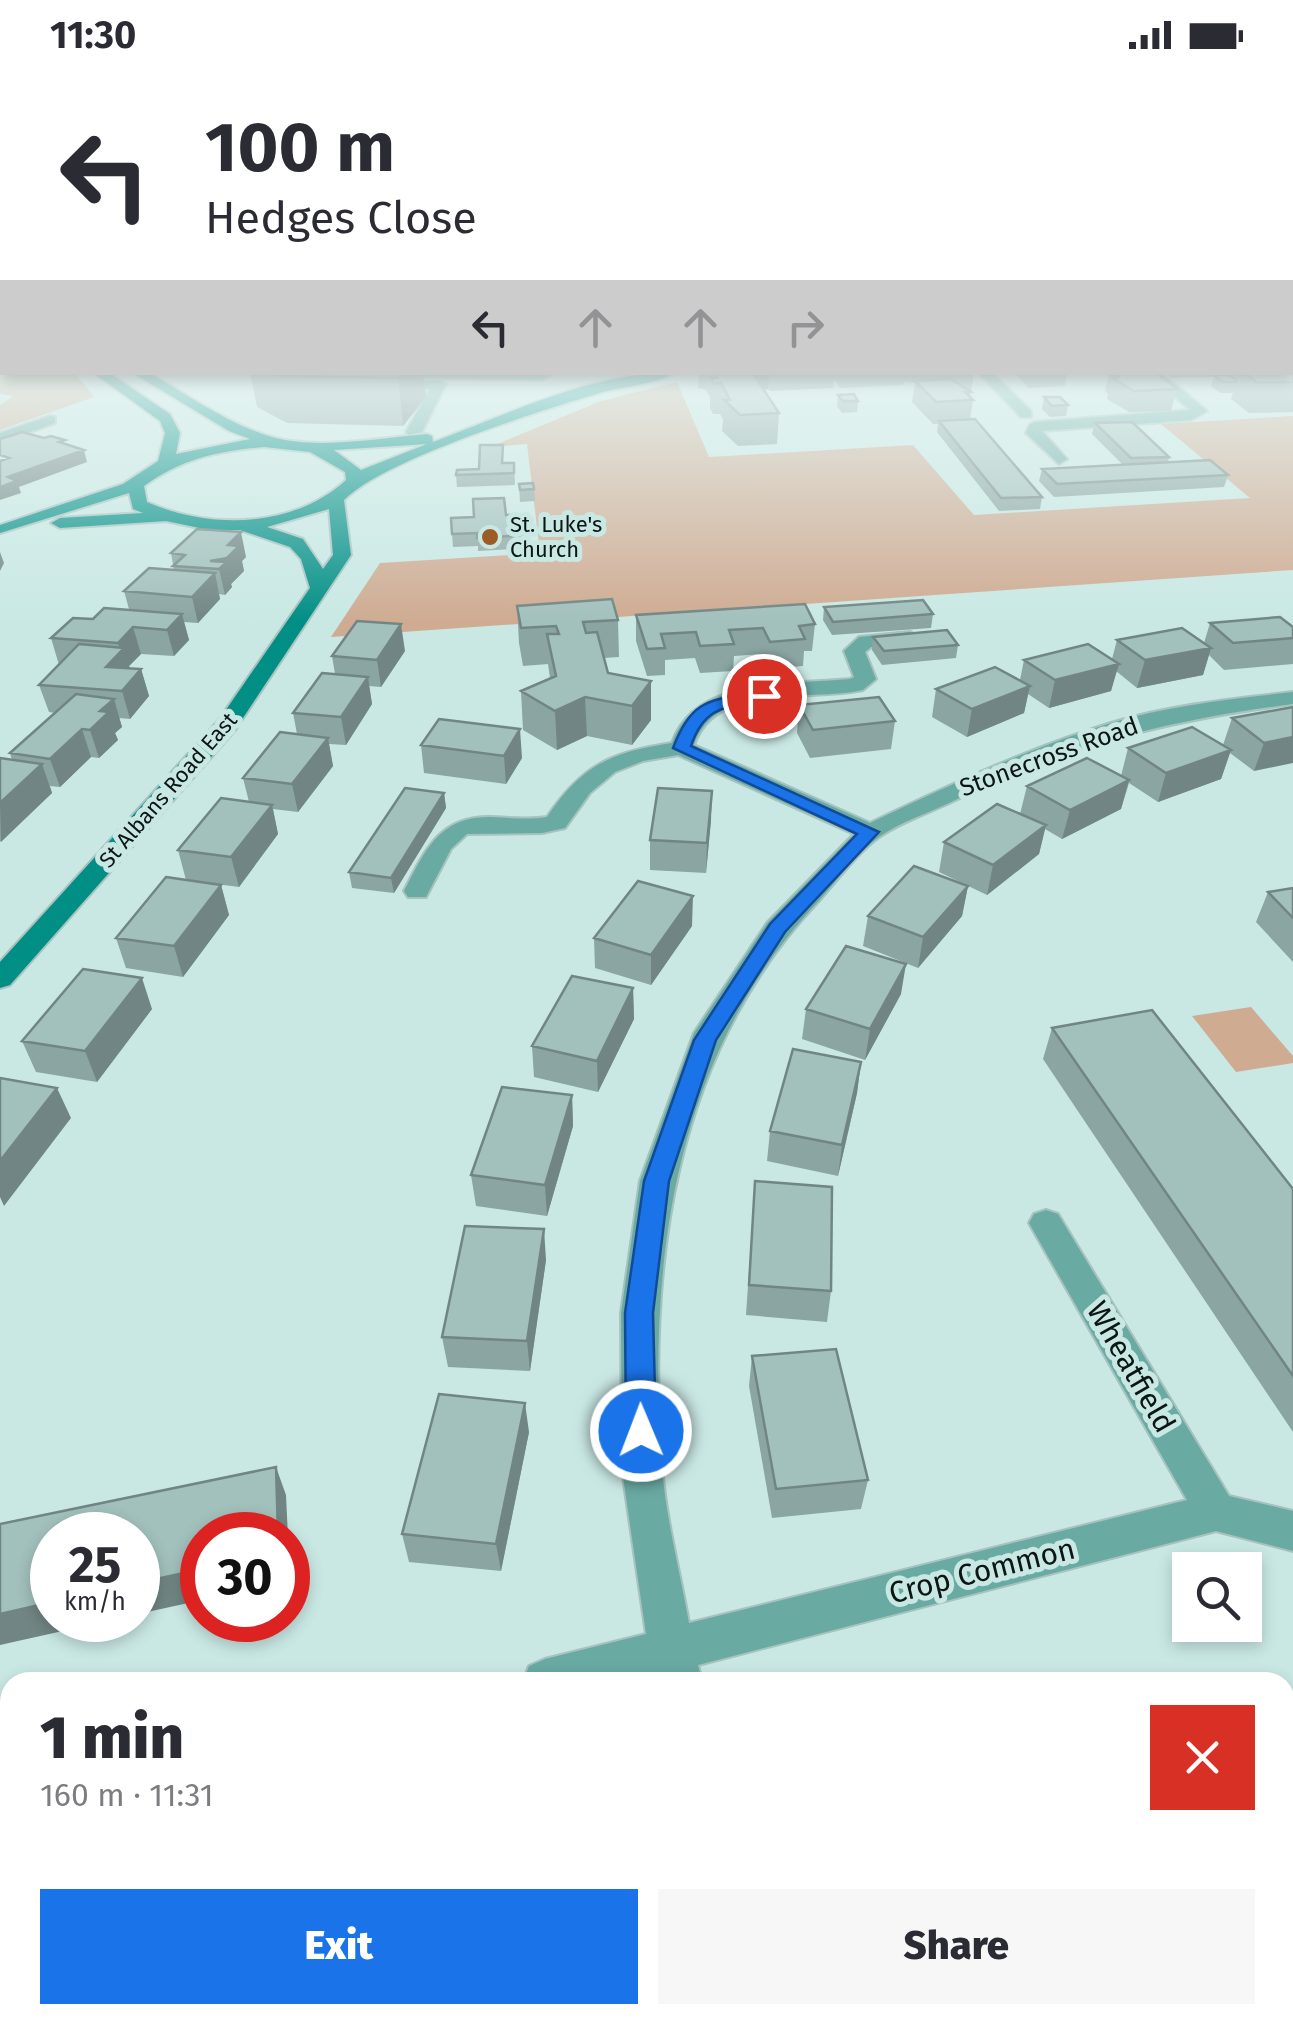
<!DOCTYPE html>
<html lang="en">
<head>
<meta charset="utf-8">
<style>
  body { margin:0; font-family:"Fira Sans",sans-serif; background:#f7f7f7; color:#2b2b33; height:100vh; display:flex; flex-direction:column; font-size:38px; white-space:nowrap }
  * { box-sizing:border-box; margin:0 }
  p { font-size:32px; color:#7c7c81 }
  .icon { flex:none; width:55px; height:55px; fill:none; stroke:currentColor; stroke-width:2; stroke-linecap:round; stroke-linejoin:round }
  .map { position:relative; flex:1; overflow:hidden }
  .panel { position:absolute; left:0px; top:1602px; width:1295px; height:352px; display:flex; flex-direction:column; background:#fff; border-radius:30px 30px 0 0; box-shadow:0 5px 15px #0003 }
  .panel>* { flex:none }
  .hud { position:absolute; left:0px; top:0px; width:1295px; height:305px; box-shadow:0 5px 15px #0003; background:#fff; color:#2b2b33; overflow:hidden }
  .fabs { position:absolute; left:1172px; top:1482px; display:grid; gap:20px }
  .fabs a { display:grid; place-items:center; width:90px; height:90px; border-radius:0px; background:#fff; box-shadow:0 5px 15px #0003; font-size:50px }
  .speed { position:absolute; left:30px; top:1442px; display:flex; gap:20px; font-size:50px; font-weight:700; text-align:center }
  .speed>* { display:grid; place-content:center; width:130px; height:130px; border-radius:50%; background:#fff; box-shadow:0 5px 15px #0003; line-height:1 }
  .speed small { font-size:25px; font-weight:400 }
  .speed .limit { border:15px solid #d22; background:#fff; color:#111 }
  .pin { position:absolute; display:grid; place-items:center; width:85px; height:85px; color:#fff; margin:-42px; border:5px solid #fff; border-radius:50%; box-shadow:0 2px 10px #0007 }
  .me { position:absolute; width:110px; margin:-55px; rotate:359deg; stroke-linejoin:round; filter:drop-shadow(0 0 8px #0008) }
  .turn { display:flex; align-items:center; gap:35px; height:210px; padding:0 40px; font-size:45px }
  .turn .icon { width:130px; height:130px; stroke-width:2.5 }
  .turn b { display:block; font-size:70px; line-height:85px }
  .lanes { display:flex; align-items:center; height:95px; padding:0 40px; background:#0003; justify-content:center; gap:50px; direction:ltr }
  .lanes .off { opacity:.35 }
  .round { display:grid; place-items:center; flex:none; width:105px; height:105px; border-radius:0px; background:#f7f7f7 }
  .headline { display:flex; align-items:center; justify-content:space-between; height:170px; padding:0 40px }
  h1 { font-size:60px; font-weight:800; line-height:75px }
  .cta { display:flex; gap:20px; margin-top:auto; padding:20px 40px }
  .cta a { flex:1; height:115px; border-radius:0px; background:#1a73e8; color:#fff; font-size:40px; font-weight:800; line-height:115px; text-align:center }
  .cta a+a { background:#f7f7f7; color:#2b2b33 }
  .status { display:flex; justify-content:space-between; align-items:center; height:70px; padding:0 50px; background:#fff; direction:ltr }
  .status svg { height:28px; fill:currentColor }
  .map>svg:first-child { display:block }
</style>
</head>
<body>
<div class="status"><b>11:30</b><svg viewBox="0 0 49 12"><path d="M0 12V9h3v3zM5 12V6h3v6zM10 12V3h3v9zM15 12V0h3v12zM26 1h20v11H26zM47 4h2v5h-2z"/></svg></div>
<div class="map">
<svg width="1293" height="1954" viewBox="0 0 1293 1954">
  <rect width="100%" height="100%" fill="#c9e8e4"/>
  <path fill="#cfab92" d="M0 279 2 302 75 303 94 327 0 360V335L13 326 0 324Z
    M677 312 709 387 913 375 974 445 1250 428 1161 354 1293 346V500L331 567 380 493 540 483 527 374 490 377 601 331Z
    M1251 937 1293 986V993L1236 1002 1192 946Z"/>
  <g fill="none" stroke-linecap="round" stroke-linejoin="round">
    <defs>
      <path id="pedestrian" d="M546 302 550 306 543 310 386 308 379 304Z
        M439 310 446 314 422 362 409 365 406 362 430 319H411L404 315 411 311Z"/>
      <path id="minor" d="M978 302H992L1031 341V347H1021Z
        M1146 302H1161L1207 341 1191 350 1042 361 1067 389 1059 394 1026 363 1030 354 1035 352 1190 340Z
        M50 346 55 347V353L0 373V363Z
        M910 562 920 568 917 572 871 577 865 582 876 609 863 620C810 632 715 611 694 675L870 753C949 715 1027 679 1111 653 1170 635 1232 629 1293 622V634C1163 651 1065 676 947 734 925 744 899 753 879 767 856 784 836 812 817 833 673 986 647 1196 662 1397 666 1449 680 1502 689 1553L1187 1430 1029 1153 1034 1144 1046 1140 1058 1144 1229 1426 1293 1441V1481L1216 1461 698 1595 702 1612H658L656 1606 631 1612H523L529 1596 545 1589 646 1564 622 1400 621 1243 640 1111 694 963 767 853 854 764 678 685 643 691 615 702 590 723 565 758 542 763 467 764 451 779 426 827H408L404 821C425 780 440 745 492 747 511 748 529 750 547 747 582 695 611 682 672 673 695 606 792 615 850 609L854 607 844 581 859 567Z
        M10 1727V1775L0 1778V1730Z
        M753 1945H807L810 1954H756Z"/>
      <path id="secondary" d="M92 302H108L170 344 180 363 176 384 250 369 229 361 131 302H148C188 325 228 354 272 367 319 380 378 368 427 364L432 366 433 372C509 343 595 302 677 302 657 314 626 316 603 322 543 340 384 389 344 430L351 485 235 660 10 915 0 918V892L219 650 310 518 301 489 290 477 240 460H209L166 451 60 458 51 453 60 448 143 443 133 439 129 423 0 463V455L123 414 158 391 165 363 160 351ZM432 372 361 400 334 380 427 374ZM264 377 310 382 345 402 346 410C294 458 210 460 147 432L144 416C181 389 218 381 264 377ZM329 439 333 485 323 499 303 469 267 457Z"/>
    </defs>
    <use href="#pedestrian" stroke="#a7c2bf" stroke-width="4"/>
    <use href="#minor" stroke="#a7c2bf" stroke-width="4"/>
    <use href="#secondary" stroke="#a7c2bf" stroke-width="4"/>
    <use href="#pedestrian" fill="#69aaa3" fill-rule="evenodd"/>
    <use href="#minor" fill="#69aaa3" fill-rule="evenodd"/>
    <use href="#secondary" fill="#008e85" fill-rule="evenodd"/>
  </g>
  <path fill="#8ba5a2" d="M1293 279V342L1249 343 1231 329 1233 323H1220L1211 316 1214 307 1172 308 1165 302H1292Z
    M250 302H423L426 327 403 356 287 353 257 337Z
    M699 302H974L971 322 970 328 973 330 970 350 1042 427 1040 439 999 441 937 362 938 354H933L912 332 915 313 904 312 903 315 840 318 834 309 833 318 770 321 768 319 764 320 779 343 777 374 738 376 722 361 723 349 720 344H713L710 338V328L706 320 698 318Z
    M1006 302H1104L1067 304 1065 316 1028 318 1015 304Z
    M1109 302H1155L1177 319 1171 341 1129 342 1107 329 1108 324 1105 321Z
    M838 325 858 331 857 342 842 343 837 336Z
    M1044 327 1068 335 1066 346 1050 347 1042 339Z
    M1095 353 1169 387 1168 393 1228 405 1224 417 1054 427 1039 411 1042 399 1123 395 1092 364Z
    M504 393H514L515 415 457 417 456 405Z
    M519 414 534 419 535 431 520 432Z
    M506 445 529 461V473L512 474 513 479 478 481V476L453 477 452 464Z
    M171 483 246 487 242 491 244 501 231 514 232 517 225 525 219 524 220 529 198 553 184 552 189 570 174 586 141 584 129 596 130 598 141 599 149 626 130 649 119 648 122 657 115 663 118 670 99 688 91 687 60 717 50 716 52 723 0 772V688L12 690 10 683 55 643 49 642 39 615 59 595 51 568 93 549 129 539 124 521 174 500Z
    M517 536 618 550 619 587 604 588 608 603 651 650 632 675 587 666 557 680 523 660 521 621 550 608 548 594 523 596 519 573Z
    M824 537 933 544 931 558 832 565 823 550Z
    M636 545 815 554 812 581H804L803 596 768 599 762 584 734 586 733 601 700 603 695 588 665 590V605L647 606 636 571Z
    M1210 553 1293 557V594L1224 600 1209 585 1203 605 1137 618 1116 601 1111 621 1049 638 1028 624 1024 643 967 667 932 647 936 619 1020 610 1024 590 1112 589 1117 570 1204 573Z
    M873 567 958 575 956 588 882 595 872 580Z
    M405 581 381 617 369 616 372 634 346 675 329 674 333 696 298 742 273 739 278 764 239 817 186 810 178 780 249 732 243 708 297 664 293 643 335 604 332 586Z
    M799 635 895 651 891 679 810 688 797 663Z
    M1293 637 1254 701 1230 683 1221 709 1158 732 1129 713 1121 739 1062 769 1045 759 1039 784 987 825 939 802 944 772 1020 744 1027 716 1121 706 1128 678 1223 675 1232 648Z
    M421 675 522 688 506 714 424 703Z
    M444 723 446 738 394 823 352 818 349 802Z
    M711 750 706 803 650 800V770Z
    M221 815 229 845 183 907 126 898 116 868Z
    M968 816 962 846 918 898 863 876 868 846Z
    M1293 818V892L1256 852 1268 822Z
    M692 856 651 915 595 898 594 868Z
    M633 918 634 949 598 1022 534 1007 532 976Z
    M901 924 865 990 802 969 806 939Z
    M152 939 97 1012 36 1002 22 971Z
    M1052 958 1293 1119V1362L1043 989Z
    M861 992 857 1023 838 1106 767 1091 770 1061Z
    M572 1025 573 1056 547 1146 476 1136 471 1105Z
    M753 1142 831 1221 827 1252 746 1245Z
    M546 1190 530 1301 448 1297 442 1267Z
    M752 1286 868 1410 861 1439 772 1448 749 1316Z
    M529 1362 501 1501 409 1492 402 1464Z"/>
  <path fill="#718684" d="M403 302H423L426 327 403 356 398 308Z
    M746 302H769L768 319 745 323Z
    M84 380 87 392 19 417 21 423 0 430V417L8 407Z
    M241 462 246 487 242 491 244 501 231 514 232 517 225 525 219 499 210 491Z
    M0 482 4 493 0 501Z
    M215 503 220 529 198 553 192 527Z
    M182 544 189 570 174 586 167 560Z
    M401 554 405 581 381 617 377 590Z
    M133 557 141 584 129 596 132 604 106 597 120 581 118 573Z
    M1211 578 1203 605 1137 618 1145 590Z
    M1119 594 1111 621 1049 638 1055 610Z
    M141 599 149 626 130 649 122 621Z
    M368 607 372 634 346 675 341 647Z
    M651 611V650L632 675V636Z
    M1030 616 1024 643 967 667 972 639Z
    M585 627 587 666 557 680 555 641Z
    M114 629 122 657 115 663 118 670 99 688 90 660 100 641Z
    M82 659 91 687 60 717 50 689Z
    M520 659 522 688 506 714 504 686Z
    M1293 667V693L1254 701 1264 673Z
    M328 668 333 696 298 742 292 714Z
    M1231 680 1221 709 1158 732 1166 703Z
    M42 694 52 723 1 772 0 733Z
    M1129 710 1121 739 1062 769 1070 740Z
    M712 721 711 750 706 803 707 773Z
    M444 723 446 738 394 823 391 808Z
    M272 735 278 764 239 817 231 787Z
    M1046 755 1039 784 987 825 993 795Z
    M221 815 229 845 183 907 174 876Z
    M968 816 962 846 918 898 923 867Z
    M693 826 692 856 651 915V885Z
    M906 894 901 924 865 990 870 959Z
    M142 908 152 939 97 1012 85 981Z
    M633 918 634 949 598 1022 597 991Z
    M861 992 857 1023 838 1106 842 1075Z
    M57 1018 71 1048 4 1136 0 1127V1091Z
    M572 1025 573 1056 547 1146 545 1115Z
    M544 1159 546 1190 530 1301 527 1271Z
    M525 1333 529 1362 501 1501 496 1474Z
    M276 1397 286 1425 290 1510H288V1465H278Z
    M202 1499V1530L138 1544V1513Z
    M52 1532V1550H112L0 1575V1544Z
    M37 1945H71L70 1954H36Z
    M99 1945H110L109 1954H98Z
    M210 1945H219V1954H210Z"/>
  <path fill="#a2c0bc" stroke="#718684" stroke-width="2.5" d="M1293 279V312L1258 313 1243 302H1292Z
    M273 302H403L398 308 279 306Z
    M714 302H752L779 343 740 345 724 330H730L721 313 714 314 711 308H717Z
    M1112 302H1155L1177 319 1134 321 1112 308 1118 307Z
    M1214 305H1229L1236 310V312H1223Z
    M951 309 971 322H965L973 330 936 332 915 311Z
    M854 324 858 331H843L838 325Z
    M1044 327H1060L1068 335 1052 336Z
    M975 349 1042 427 1001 428 939 351Z
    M1132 352 1169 387 1131 388 1095 353Z
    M22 362 44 368 51 366 65 370 59 372 84 380 8 407 17 411 0 417V391L9 388 0 385V369Z
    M480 375H503L502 393H514V403L456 405 457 400 479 399Z
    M1210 390 1228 405 1057 414 1042 399Z
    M533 413 534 419 520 420 519 414Z
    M504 428 506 445 526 444 529 461 512 462V466L477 468V463L452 464 451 448 474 447 473 429Z
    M197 459 241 462 228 475 239 476 227 488 210 491 227 492 219 499 173 496 185 485 171 483Z
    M149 498 215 503 192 527 124 521Z
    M612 529 618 550 583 552 586 563 597 562 608 603 651 611 632 636 585 627 555 641 521 621 556 606 547 564H559L556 556 521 558 517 536Z
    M923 530 933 544 833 552 824 537Z
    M805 534 815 554 799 556 805 569 770 572 763 558 729 560 734 574 700 576 696 562 661 564 665 578 647 579 636 545Z
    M104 538 182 544 167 560 133 557 118 573 51 568 73 548 93 549Z
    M1280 547 1293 557V568L1233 573 1210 553Z
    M357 551 401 554 377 590 332 586Z
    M1182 558 1211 578 1145 590 1117 570Z
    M947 560 958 575 884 581 873 567Z
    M79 574 124 578 106 597 141 599 122 621 39 615Z
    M1088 574 1119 594 1055 610 1024 590Z
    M995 597 1030 616 972 639 936 619Z
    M322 603 368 607 341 647 293 643Z
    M76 624 114 629 100 641 109 642 90 660 82 659 50 689 10 683Z
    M879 627 895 651 813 660 799 635Z
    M1293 637V667L1264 673 1232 648Z
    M439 649 520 659 504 686 421 675Z
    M1192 657 1231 680 1166 703 1128 678Z
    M280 662 328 668 292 714 243 708Z
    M0 688 42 694 0 733Z
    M1087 688 1129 710 1070 740 1027 716Z
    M405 718 444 723 391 808 349 802Z
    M658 718 712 721 707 773 650 770Z
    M221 728 272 735 231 787 178 780Z
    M997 734 1046 755 993 795 944 772Z
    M914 796 968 816 923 867 868 846Z
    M166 807 221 815 174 876 116 868Z
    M638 811 693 826 651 885 594 868Z
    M1293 818V848L1268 822Z
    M846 876 906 894 870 959 806 939Z
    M83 899 142 908 85 981 22 971Z
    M572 906 633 918 597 991 532 976Z
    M1152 940 1293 1119V1306L1052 958Z
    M793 979 861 992 842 1075 770 1061Z
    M0 1008 57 1018 0 1091Z
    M502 1017 572 1025 545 1115 471 1105Z
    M755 1111 832 1117 831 1221 749 1215Z
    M465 1156 544 1159 527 1271 442 1267Z
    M836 1279 868 1410 776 1419 752 1286Z
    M439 1324 525 1333 496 1474 402 1464Z
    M276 1397 278 1465H202V1499L138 1513V1465H52V1532L0 1544V1454Z
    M10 1880V1945H37L36 1954H0V1882Z
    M58 1945H99L98 1954H58Z
    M145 1945H210V1954H145Z
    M458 1945H586L588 1954H459Z"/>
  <linearGradient id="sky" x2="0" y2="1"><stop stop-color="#abb5c3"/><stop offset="0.5" stop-color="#e7f5f3"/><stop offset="1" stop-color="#e7f5f3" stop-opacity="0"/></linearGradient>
  <rect width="1293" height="553" fill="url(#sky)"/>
  <path fill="#1a73e8" stroke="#114b97" stroke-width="2.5" d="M764 621 772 626 770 629C730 638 706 632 691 676L879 762 785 862 716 970 669 1111 653 1243 656 1361 652 1370 641 1374 630 1370 626 1361 625 1243 644 1111 694 970 770 854 857 764 673 678C693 625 713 631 764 621Z"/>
  <circle fill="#9d5c26" stroke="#c9e8e4" stroke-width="4" cx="490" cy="467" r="10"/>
  <g text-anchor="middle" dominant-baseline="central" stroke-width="10" stroke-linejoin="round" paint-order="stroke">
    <g font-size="22" fill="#0b1615" stroke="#c9e8e4" text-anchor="start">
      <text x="510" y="454">St. Luke's<tspan x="510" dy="25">Church</tspan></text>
    </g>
    <g font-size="22" fill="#0b1615" stroke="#c9e8e4">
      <text transform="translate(168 720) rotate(-49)">St Albans Road East</text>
    </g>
    <g font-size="25" fill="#0b1615" stroke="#c9e8e4">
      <text transform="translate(1049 687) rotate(-20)">Stonecross Road</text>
    </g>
    <g font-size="30" fill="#0b1615" stroke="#c9e8e4">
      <text transform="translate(1131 1297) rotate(60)">Wheatfield</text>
      <text transform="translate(982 1501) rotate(-14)">Crop Common</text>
    </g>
  </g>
</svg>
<div class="fabs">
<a><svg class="icon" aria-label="search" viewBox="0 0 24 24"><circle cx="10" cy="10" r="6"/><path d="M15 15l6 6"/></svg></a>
</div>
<div class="speed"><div>25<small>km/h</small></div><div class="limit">30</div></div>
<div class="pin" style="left:764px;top:626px;background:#d93025"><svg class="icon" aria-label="arrive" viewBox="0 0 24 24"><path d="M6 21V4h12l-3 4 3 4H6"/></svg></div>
<svg class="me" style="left:641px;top:1361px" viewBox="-20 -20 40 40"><circle r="17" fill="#1a73e8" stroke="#fff" stroke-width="3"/><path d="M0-11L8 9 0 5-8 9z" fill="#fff"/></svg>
<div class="hud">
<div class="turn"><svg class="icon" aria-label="left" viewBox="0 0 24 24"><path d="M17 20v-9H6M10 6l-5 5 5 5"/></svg><div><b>100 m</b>Hedges Close</div></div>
<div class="lanes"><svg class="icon" aria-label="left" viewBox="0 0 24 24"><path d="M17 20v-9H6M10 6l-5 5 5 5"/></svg><svg class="icon off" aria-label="ahead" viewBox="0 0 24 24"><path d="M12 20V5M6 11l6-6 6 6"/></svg><svg class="icon off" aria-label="ahead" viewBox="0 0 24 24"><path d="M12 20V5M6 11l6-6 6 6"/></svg><svg class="icon off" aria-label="right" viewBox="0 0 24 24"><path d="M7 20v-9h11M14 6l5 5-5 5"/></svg></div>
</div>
<section class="panel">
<div class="headline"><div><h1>1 min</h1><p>160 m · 11:31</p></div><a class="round" style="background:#d93025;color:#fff"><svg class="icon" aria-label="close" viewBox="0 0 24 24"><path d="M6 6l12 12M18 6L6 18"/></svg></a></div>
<div class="cta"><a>Exit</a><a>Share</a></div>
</section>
</div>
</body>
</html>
